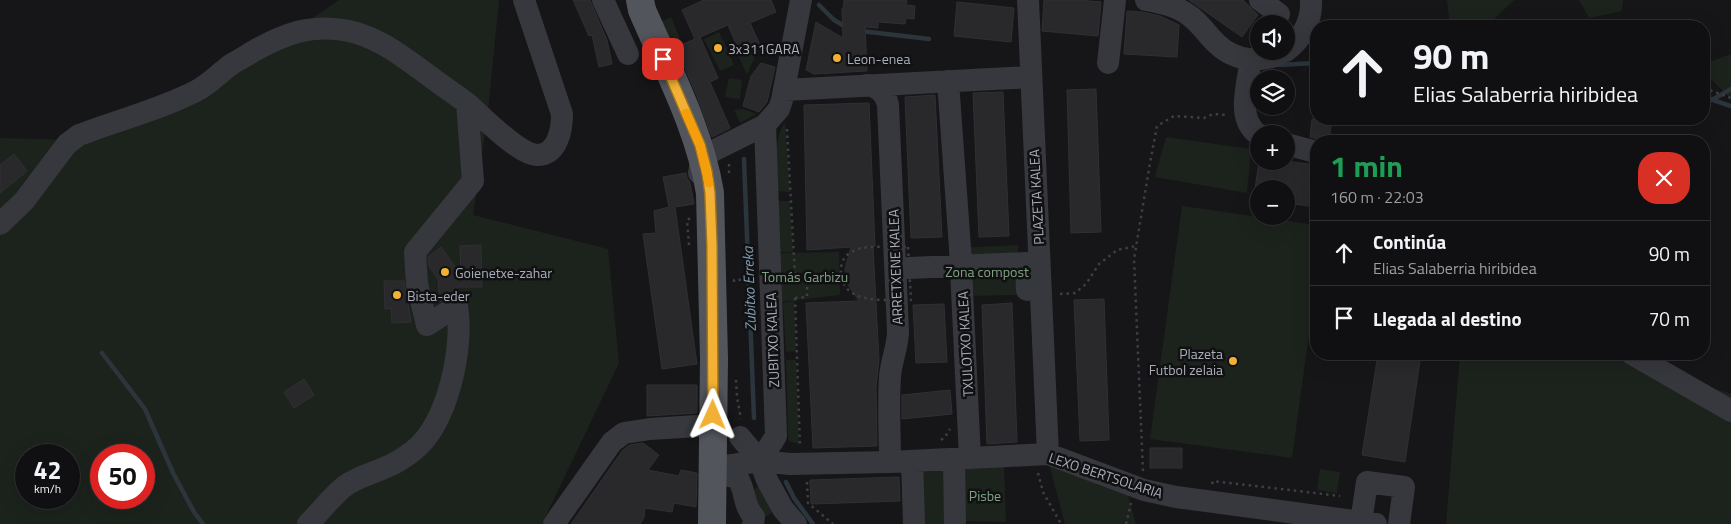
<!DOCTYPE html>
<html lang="es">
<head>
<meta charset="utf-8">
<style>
  body { margin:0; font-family:"Titillium Web",sans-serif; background:#19191b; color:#f1f3f6; height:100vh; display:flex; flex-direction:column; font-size:19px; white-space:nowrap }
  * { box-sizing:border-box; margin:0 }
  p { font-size:16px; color:#9c9d9f }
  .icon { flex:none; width:28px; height:28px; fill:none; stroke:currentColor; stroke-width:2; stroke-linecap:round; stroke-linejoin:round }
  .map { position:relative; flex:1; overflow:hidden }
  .side { position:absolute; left:1310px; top:135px; width:400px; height:225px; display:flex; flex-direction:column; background:#101012; border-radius:20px; box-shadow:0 5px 20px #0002,0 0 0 1px #303032 }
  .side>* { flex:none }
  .banner { position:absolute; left:1310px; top:20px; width:400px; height:105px; border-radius:20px; box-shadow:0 5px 20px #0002,0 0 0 1px #303032; background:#101012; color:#f1f3f6; overflow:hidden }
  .tools { position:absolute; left:1250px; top:15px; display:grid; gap:10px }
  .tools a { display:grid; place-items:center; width:45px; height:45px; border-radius:50%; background:#101012; box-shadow:0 5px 20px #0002,0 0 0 1px #303032; font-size:25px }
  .speed { position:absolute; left:15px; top:444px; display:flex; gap:10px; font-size:25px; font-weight:700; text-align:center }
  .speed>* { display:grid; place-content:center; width:65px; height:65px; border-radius:50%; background:#101012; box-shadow:0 5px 20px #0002,0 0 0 1px #303032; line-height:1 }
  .speed small { font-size:12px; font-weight:400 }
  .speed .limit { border:8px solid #d22; background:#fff; color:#111 }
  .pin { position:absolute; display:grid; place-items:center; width:42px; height:42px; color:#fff; margin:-21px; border-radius:10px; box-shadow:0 2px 8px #0006 }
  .me { position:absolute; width:55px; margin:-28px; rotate:1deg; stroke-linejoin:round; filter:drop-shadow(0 0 4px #0008) }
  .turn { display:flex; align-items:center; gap:18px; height:105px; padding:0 20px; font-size:22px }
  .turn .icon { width:65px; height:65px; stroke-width:2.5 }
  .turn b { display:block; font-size:35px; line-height:42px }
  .round { display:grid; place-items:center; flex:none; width:52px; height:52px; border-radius:20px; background:#19191b }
  .summary { display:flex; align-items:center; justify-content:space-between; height:85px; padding:0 20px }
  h1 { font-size:30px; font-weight:700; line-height:38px; color:#1e9e55 }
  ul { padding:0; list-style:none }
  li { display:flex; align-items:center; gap:15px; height:65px; padding:0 20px; border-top:1px solid #303032 }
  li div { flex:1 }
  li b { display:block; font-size:19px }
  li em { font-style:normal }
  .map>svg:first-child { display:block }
</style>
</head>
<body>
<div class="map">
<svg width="1731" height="524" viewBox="0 0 1731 524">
  <rect width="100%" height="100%" fill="#161618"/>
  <path fill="#1c231d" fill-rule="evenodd" d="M339 0H499L488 111 473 215 608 249 619 363 542 524H0V138L73 140 217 83ZM26 455H69V498H26ZM101 455H144V498H101Z
    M1447 0H1514L1487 26H1450Z
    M1579 0H1623L1622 11 1589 18Z
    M671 17 680 39 668 44 658 23Z
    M719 32 734 65 720 71 704 39Z
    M760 45 747 75 738 55Z
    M1731 54V99L1704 72V64Z
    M729 78 742 80 740 99 725 97Z
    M743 109 757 114 740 123 734 110Z
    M785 122 790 192 778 191C777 168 772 142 785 122Z
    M1166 137 1251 149 1247 193 1155 177Z
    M778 201H790L793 252H780Z
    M1182 206 1316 225V283L1292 458 1150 439Z
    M1018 245V295L962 296 960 248Z
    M839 252 840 295 781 302 779 253Z
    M794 301 796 351 786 352 783 303Z
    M1460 354H1637L1662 371 1731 394V524H1446Z
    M786 360H796L799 444 789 441 788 435Z
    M1049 464 1128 495 1136 524H1065Z
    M1004 466 1006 522 964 521V468Z
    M914 468H950L952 524H917Z
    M1320 469 1340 472 1337 493 1317 490Z
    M757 487 767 488 777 509 766 517 756 514 753 491Z"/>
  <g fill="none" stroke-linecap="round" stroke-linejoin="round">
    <path stroke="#2c353c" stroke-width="4.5" d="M819 5 834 20 846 27
      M861 31 929 39
      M1278 65 1316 63
      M1704 97 1731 106
      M1712 100 1731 89
      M744 159 754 418
      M102 353 145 409 173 473 194 512 203 524
      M786 482 794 498 813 524"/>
  </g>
  <path fill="#29292c" stroke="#303034" d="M573 0H590L607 40 612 64 599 67 592 35 589 36Z
    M704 0H771L776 12 750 23 760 45 740 53 728 25 700 37 718 78 710 82 730 128 712 137 696 94 676 47 695 39 682 10Z
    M844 0H907L906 5 915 6 914 19 906 18 905 24 878 22V28L865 27 867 71 814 74 806 70 816 22 843 38 842 9H843Z
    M1044 0H1077L1101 2 1098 36 1042 31Z
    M1189 0H1243L1258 15 1242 37Z
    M957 2 1014 8 1011 42 954 36Z
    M1127 11 1142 12 1160 16 1179 25 1177 57 1124 54Z
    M761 63 775 67 767 102 759 112 743 106 751 76Z
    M1096 89 1101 232 1071 233 1067 90Z
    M1003 92 1009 236 979 237 973 93Z
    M935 95 942 237 911 238 905 97Z
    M869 103 875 246H873L879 360 876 387 877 446 813 448 806 303 859 301 847 283 845 269 851 247 807 250 804 105Z
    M1312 119H1332L1329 141H1323L1310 137Z
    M14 154 27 171 0 193V165Z
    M1259 161H1286L1316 165V207L1286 203V189H1255Z
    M686 173 687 178 690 183 694 204 675 207 697 364 662 369 643 234 656 233 654 211 669 207 663 177Z
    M481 245 482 287H457L458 293 450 295 440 302 438 279 429 266 428 257 441 247 461 275 460 246Z
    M384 281H404L411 322 392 323 391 308 385 309Z
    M1104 299 1109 440 1080 441 1074 300Z
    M1012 303 1017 442 987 444 982 305Z
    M944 304 947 362 916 363 913 305Z
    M1378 354H1421L1405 462 1362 455Z
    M304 379 314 395 294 408 284 392Z
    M647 385H697V413L647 416Z
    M950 390 952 414 902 419V395Z
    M643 443 659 455 648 470 679 476 681 470 697 473 696 507 674 503 672 512 645 508 644 518 640 524H571L622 451 629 445Z
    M1150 448H1182V468H1150Z
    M899 477 900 501 811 504 810 480Z"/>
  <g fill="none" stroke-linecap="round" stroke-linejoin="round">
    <path stroke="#3d3f44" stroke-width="2.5" stroke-dasharray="2.5 4" stroke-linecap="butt" d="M1704 88 1731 98
      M787 129 795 276H788
      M729 164V176
      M689 245 687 220 691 218
      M908 247 911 300C894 300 869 302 854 294 841 288 837 269 845 257 848 253 857 249 862 248 873 246 896 247 908 247Z
      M795 276 841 274
      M734 282V280L754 279
      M1060 294 1075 293 1086 284 1099 264 1117 250 1136 246
      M795 298 800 446
      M795 298 807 297V276
      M736 380 737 397 741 419
      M941 440 945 437 950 429
      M1143 471 1134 259 1150 163 1157 126 1174 116 1204 118 1213 114 1227 115
      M1038 473 1043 492 1061 524
      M807 482 808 503 833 524
      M1212 484 1213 481 1340 496
      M1126 524 1131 503"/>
    <path stroke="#37383d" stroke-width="22" d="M603 0 628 54
      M1028 0 1048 454
      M1146 0C1162 3 1177 6 1190 16 1201 24 1207 35 1217 44 1236 62 1263 64 1285 51
      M1260 0 1279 14
      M1286 51C1303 38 1312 21 1311 0
      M1251 59C1248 84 1235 119 1259 135
      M1108 63 1115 0
      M948 81 960 248 970 458
      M866 85C878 86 886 93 888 105L898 331C898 347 891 361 890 377 888 405 890 434 890 462
      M785 90 1030 77
      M1286 144 1316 152
      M699 173 701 159 705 155 765 125
      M0 224 24 201 67 144 79 135C118 120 159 110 196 91 208 85 219 74 229 66 236 61 245 57 252 52 284 34 311 23 349 31 380 38 403 57 428 75 441 85 455 94 468 104 483 117 518 154 537 155 558 155 562 129 562 114L524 0
      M909 268 1026 263 1027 290
      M1632 354 1731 411
      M740 437 760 461 767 480 783 509 796 524
      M954 459 955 524
      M760 461 776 436 765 125 779 109 782 100 801 0
      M912 461 914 524
      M730 466 729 476 737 477C747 492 742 504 754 517L753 524
      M712 468 760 461 790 464 890 462 1048 454 1144 490 1176 497 1376 524
      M1361 522 1367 482 1404 487 1399 524
      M308 524C320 512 332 496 345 486 357 477 371 474 384 468 395 464 404 458 413 451 448 424 464 347 457 306L427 325 417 284 415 252 473 181 467 103
      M554 524 612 442 624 433 650 429 713 425"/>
    <path stroke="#53555c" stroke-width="28" d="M640 0 642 10C667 68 700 130 710 193L714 359 712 524"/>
  </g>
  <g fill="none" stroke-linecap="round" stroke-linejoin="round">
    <defs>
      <path id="route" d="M663 59 700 145 707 172 710 193 712 246 713 415"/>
    </defs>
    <use href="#route" stroke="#9d7322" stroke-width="12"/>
    <use href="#route" stroke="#f2b134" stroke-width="9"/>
    <path stroke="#f59e0b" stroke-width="9" d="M686 113 700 145 709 183"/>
  </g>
  <g fill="#f2b134" stroke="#111113" stroke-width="2">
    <circle cx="718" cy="48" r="5"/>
    <circle cx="837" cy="58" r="5"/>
    <circle cx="445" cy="272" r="5"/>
    <circle cx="397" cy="295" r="5"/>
    <circle cx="1233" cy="361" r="5"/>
  </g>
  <g text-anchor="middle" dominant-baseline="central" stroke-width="5" stroke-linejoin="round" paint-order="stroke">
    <g font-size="14" fill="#a8adb8" stroke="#111113" text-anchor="start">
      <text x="728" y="48">3x311GARA</text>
      <text x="847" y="58">Leon-enea</text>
      <text x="455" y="272">Goienetxe-zahar</text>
      <text x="407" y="295">Bista-eder</text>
      <text x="1223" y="353" text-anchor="end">Plazeta<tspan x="1223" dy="16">Futbol zelaia</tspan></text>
    </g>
    <g font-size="14" fill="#a8adb8" stroke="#111113">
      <text transform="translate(1036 197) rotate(-93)">PLAZETA KALEA</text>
      <text transform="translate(895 267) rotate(-92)">ARRETXENE KALEA</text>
      <text transform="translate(772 340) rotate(-92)">ZUBITXO KALEA</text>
      <text transform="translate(965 344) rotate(-93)">TXULOTXO KALEA</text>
      <text transform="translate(1106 475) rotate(18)">LEXO BERTSOLARIA</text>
    </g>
    <g font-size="14" fill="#7fa381" stroke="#111113">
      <text x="987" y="271">Zona compost</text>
      <text x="805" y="276">Tomás Garbizu</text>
      <text x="985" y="495">Pisbe</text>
    </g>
    <g font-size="15" font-style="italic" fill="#7f9bb3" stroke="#111113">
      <text transform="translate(749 289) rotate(-92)">Zubitxo Erreka</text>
    </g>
  </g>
</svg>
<div class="tools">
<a><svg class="icon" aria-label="sound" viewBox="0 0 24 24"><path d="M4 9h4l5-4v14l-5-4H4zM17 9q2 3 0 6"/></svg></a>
<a><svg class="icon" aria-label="layers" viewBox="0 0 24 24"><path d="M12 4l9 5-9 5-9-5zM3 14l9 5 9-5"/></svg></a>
<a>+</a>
<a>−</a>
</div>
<div class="speed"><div>42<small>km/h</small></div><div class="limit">50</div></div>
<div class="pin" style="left:663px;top:59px;background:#d93025"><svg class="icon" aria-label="arrive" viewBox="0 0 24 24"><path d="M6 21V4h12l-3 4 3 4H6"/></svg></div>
<svg class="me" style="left:713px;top:415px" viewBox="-20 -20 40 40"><path d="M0-17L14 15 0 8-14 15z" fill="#f2b134" stroke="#fff" stroke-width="4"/></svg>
<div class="banner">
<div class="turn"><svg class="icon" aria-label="ahead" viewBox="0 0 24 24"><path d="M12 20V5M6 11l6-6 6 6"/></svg><div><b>90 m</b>Elias Salaberria hiribidea</div></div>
</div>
<section class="side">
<div class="summary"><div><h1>1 min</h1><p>160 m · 22:03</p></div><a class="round" style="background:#d93025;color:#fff"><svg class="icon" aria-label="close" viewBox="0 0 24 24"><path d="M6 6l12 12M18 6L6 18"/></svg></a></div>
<ul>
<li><svg class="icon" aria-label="ahead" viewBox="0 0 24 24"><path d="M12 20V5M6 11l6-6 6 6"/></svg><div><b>Continúa</b><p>Elias Salaberria hiribidea</p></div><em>90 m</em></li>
<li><svg class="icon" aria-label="arrive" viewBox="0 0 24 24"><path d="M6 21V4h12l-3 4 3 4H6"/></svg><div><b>Llegada al destino</b></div><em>70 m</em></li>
</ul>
</section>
</div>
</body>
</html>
